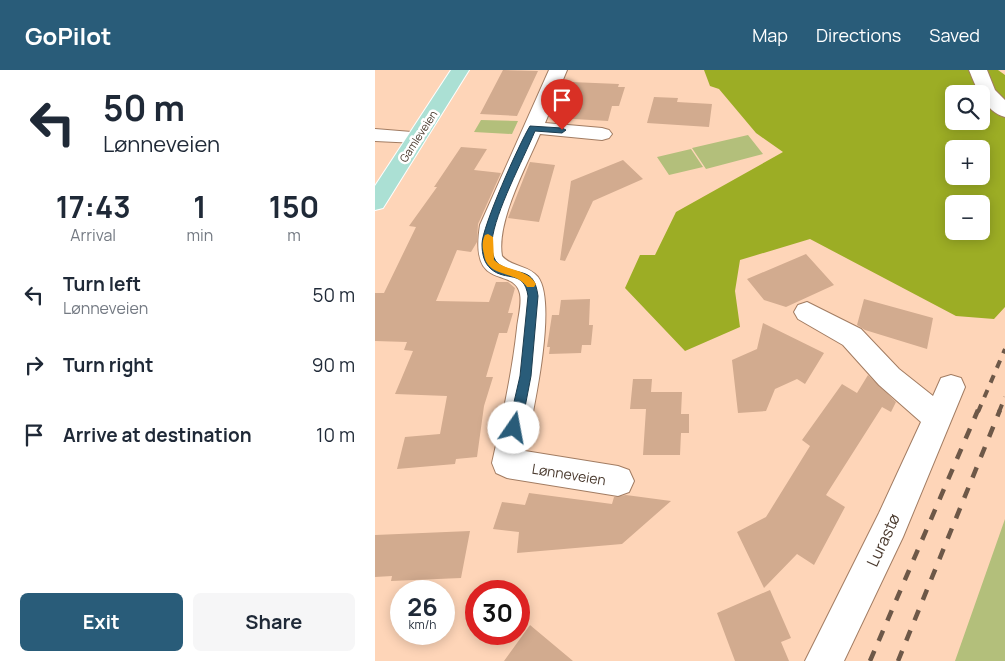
<!DOCTYPE html>
<html lang="en">
<head>
<meta charset="utf-8">
<style>
  body { margin:0; font-family:Manrope,sans-serif; background:#f6f6f7; color:#1f2937; height:100vh; display:flex; flex-direction:column; font-size:19px; white-space:nowrap }
  * { box-sizing:border-box; margin:0 }
  p { font-size:16px; color:#747a83 }
  .icon { flex:none; width:28px; height:28px; fill:none; stroke:currentColor; stroke-width:2; stroke-linecap:round; stroke-linejoin:round }
  .map { position:relative; flex:1; overflow:hidden }
  .sheet { display:flex; flex-direction:column; background:#fff; width:375px }
  .sheet>* { flex:none }
  .top-card { background:#fff; color:#1f2937; overflow:hidden }
  .tools { position:absolute; left:570px; top:15px; display:grid; gap:10px }
  .tools a { display:grid; place-items:center; width:45px; height:45px; border-radius:8px; background:#fff; box-shadow:0 2px 12px #0003; font-size:25px }
  .speed { position:absolute; left:15px; top:510px; display:flex; gap:10px; font-size:25px; font-weight:700; text-align:center }
  .speed>* { display:grid; place-content:center; width:65px; height:65px; border-radius:50%; background:#fff; box-shadow:0 2px 12px #0003; line-height:1 }
  .speed small { font-size:12px; font-weight:400 }
  .speed .limit { border:8px solid #d22; background:#fff; color:#111 }
  .pin { position:absolute; display:grid; place-items:center; width:42px; height:42px; color:#fff; margin:-51px -21px; border-radius:50% 50% 50% 0; rotate:-45deg; box-shadow:0 0 5px #0007 }
  .pin .icon { rotate:45deg }
  .me { position:absolute; width:55px; margin:-28px; rotate:12deg; stroke-linejoin:round; filter:drop-shadow(0 0 4px #0008) }
  .turn { display:flex; align-items:center; gap:18px; height:105px; padding:0 20px; font-size:22px }
  .turn .icon { width:65px; height:65px; stroke-width:2.5 }
  .turn b { display:block; font-size:35px; line-height:42px }
  .eta { display:flex; justify-content:space-evenly; align-items:center; height:85px; text-align:center }
  .eta b { font-size:30px; font-weight:700; line-height:35px }
  .button { display:flex; gap:10px; margin-top:auto; padding:10px 20px }
  .button a { flex:1; height:58px; border-radius:8px; background:#295c79; color:#fff; font-size:20px; font-weight:700; line-height:58px; text-align:center }
  .button a+a { background:#f6f6f7; color:#1f2937 }
  ul { padding:0; list-style:none }
  li { display:flex; align-items:center; gap:15px; height:70px; padding:0 20px }
  li div { flex:1 }
  li b { display:block; font-size:19px }
  li em { font-style:normal }
  header { display:flex; align-items:center; gap:30px; box-sizing:border-box; height:70px; padding:0 25px; background:#295c79; color:#fff }
  header strong { font-size:24px }
  nav { display:flex; gap:28px; margin-inline-start:auto; font-size:18px }
  main { display:flex; flex:1; min-height:0 }
  .map>svg:first-child { display:block }
</style>
</head>
<body>
<header>
<strong>GoPilot</strong>
<nav><a>Map</a><a>Directions</a><a>Saved</a></nav>
</header>
<main>
<section class="sheet">
<div class="top-card">
<div class="turn"><svg class="icon" aria-label="left" viewBox="0 0 24 24"><path d="M17 20v-9H6M10 6l-5 5 5 5"/></svg><div><b>50 m</b>Lønneveien</div></div>
</div>
<div class="eta">
<div><b>17:43</b><p>Arrival</p></div>
<div><b>1</b><p>min</p></div>
<div><b>150</b><p>m</p></div>
</div>
<ul>
<li><svg class="icon" aria-label="left" viewBox="0 0 24 24"><path d="M17 20v-9H6M10 6l-5 5 5 5"/></svg><div><b>Turn left</b><p>Lønneveien</p></div><em>50 m</em></li>
<li><svg class="icon" aria-label="right" viewBox="0 0 24 24"><path d="M7 20v-9h11M14 6l5 5-5 5"/></svg><div><b>Turn right</b></div><em>90 m</em></li>
<li><svg class="icon" aria-label="arrive" viewBox="0 0 24 24"><path d="M6 21V4h12l-3 4 3 4H6"/></svg><div><b>Arrive at destination</b></div><em>10 m</em></li>
</ul>
<div class="button"><a>Exit</a><a>Share</a></div>
</section>
<div class="map">
<svg width="630" height="591" viewBox="0 0 630 591">
  <rect width="100%" height="100%" fill="#fed5b8"/>
  <path fill="#b3bf7b" d="M106 50 143 51 137 64 99 62Z
    M373 65 388 84 331 99 317 78Z
    M316 79 328 97 294 105 282 87Z
    M630 449V591H580Z"/>
  <path fill="#9cad25" fill-rule="evenodd" d="M329 0H623L630 5V237L619 249 581 246 435 169 365 190 360 221 365 257 310 281 250 218 265 185H280L301 142 408 82 381 63 344 19 335 16ZM579 24H606V51H579ZM579 79H606V106H579ZM579 134H606V161H579Z"/>
  <path fill="#d2ab8f" d="M128 0 163 1 142 46 105 44Z
    M196 12 244 14 243 17H250L244 36H237L233 51 182 48Z
    M279 27 303 28 302 32 337 34 334 57 272 53Z
    M86 77 112 79 99 100 126 103 103 154 102 172 96 182 82 180 61 231 114 232 121 212H133L140 218 133 243H138L132 263H124L111 307H118L109 336 102 387 81 389 80 394 22 399 30 367 65 364 72 326 20 324 38 281 29 280 32 272 0 271V223H9L41 157 34 156 62 117H59Z
    M248 90 268 109 218 131 190 191 185 190 196 111Z
    M155 92 180 95 164 152 133 148Z
    M431 184 459 215 411 237 389 230 372 209Z
    M215 229 214 255H218L216 275H207L206 283 174 284 175 277H172L177 245H184L186 230Z
    M489 229 558 248 552 279 490 260 482 255Z
    M388 253 449 283 430 314 422 309 400 319 391 341 363 343 357 290 382 279Z
    M493 305 521 332 516 342 507 337 451 425 470 437 439 495 422 484 389 518 362 462 391 447 435 376 427 370 467 314 482 323Z
    M258 309H277L276 322H307L306 344H314V363H306L305 385H268L271 339H255Z
    M154 423 237 434 239 427 251 425 296 431 247 474 142 483 144 462 118 459 127 432 150 435Z
    M95 461 86 508 16 511 17 506 0 507V465Z
    M395 520 416 568 406 572 414 591H360L342 543Z
    M155 555 198 591H129Z"/>
  <g fill="none" stroke-linecap="round" stroke-linejoin="round">
    <defs>
      <path id="minor" d="M174 0H192L170 53 227 58 234 60 237 64 234 68 227 70 165 64C151 97 121 152 127 186 136 197 153 195 163 207 183 234 157 347 150 381L243 396 254 400 259 411 254 422 243 426 132 408 121 403 117 393C127 348 137 304 142 258 143 248 147 234 145 224 139 195 94 224 105 155Z
        M594 0H612L620 20 630 30V47C610 42 601 17 594 0Z
        M0 59 49 63 52 67 49 71 42 73 0 71Z
        M432 232 486 259 524 299 558 326 566 308 576 305 586 308 590 317 528 467 469 591H430L504 443 546 352 504 315 468 275 423 249 419 242 423 235Z"/>
      <path id="major" d="M76 0H94L8 138 0 140V116Z"/>
    </defs>
    <use href="#minor" stroke="#a27c62" stroke-width="2"/>
    <use href="#major" stroke="#fff" stroke-width="2"/>
    <use href="#minor" fill="#fff" fill-rule="evenodd"/>
    <use href="#major" fill="#abe0d4" fill-rule="evenodd"/>
    <path stroke="#6d5848" stroke-width="4" stroke-dasharray="8 8" stroke-linecap="butt" d="M603 342 630 279
      M624 342 630 327"/>
    <path stroke="#6d5848" stroke-width="4.5" stroke-dasharray="11 11" stroke-linecap="butt" d="M495 591 603 340
      M523 591 625 340"/>
  </g>
  <path fill="#295c79" stroke="#1b3c4f" d="M155 56 187 58 191 60 187 63 160 61C148 90 120 142 117 171 116 179 118 191 125 195 145 207 159 196 163 226L156 306 146 358 139 364 133 358 145 306 153 226C149 199 131 212 116 199 109 193 107 184 107 174 107 157 144 74 155 56Z"/>
  <path fill="#f59e0b" d="M113 164 118 167 119 190C132 202 151 198 161 214L159 217H152C140 200 112 208 109 184 107 177 107 171 110 165Z"/>
  <g text-anchor="middle" dominant-baseline="central" stroke-width="5" stroke-linejoin="round" paint-order="stroke">
    <g font-size="11" fill="#48382c" stroke="#fff">
      <text transform="translate(43 66) rotate(-57)">Gamleveien</text>
    </g>
    <g font-size="14" fill="#48382c" stroke="#fff">
      <text transform="translate(194 404) rotate(9)">Lønneveien</text>
    </g>
    <g font-size="16" fill="#48382c" stroke="#fff">
      <text transform="translate(508 470) rotate(-65)">Lurastø</text>
    </g>
  </g>
</svg>
<div class="tools">
<a><svg class="icon" aria-label="search" viewBox="0 0 24 24"><circle cx="10" cy="10" r="6"/><path d="M15 15l6 6"/></svg></a>
<a>+</a>
<a>−</a>
</div>
<div class="speed"><div>26<small>km/h</small></div><div class="limit">30</div></div>
<div class="pin" style="left:187px;top:60px;background:#d93025"><svg class="icon" aria-label="arrive" viewBox="0 0 24 24"><path d="M6 21V4h12l-3 4 3 4H6"/></svg></div>
<svg class="me" style="left:139px;top:358px" viewBox="-20 -20 40 40"><circle r="19" fill="#fff"/><path d="M0-13L10 11 0 6-10 11z" fill="#295c79"/></svg>
</div>
</main>
</body>
</html>
